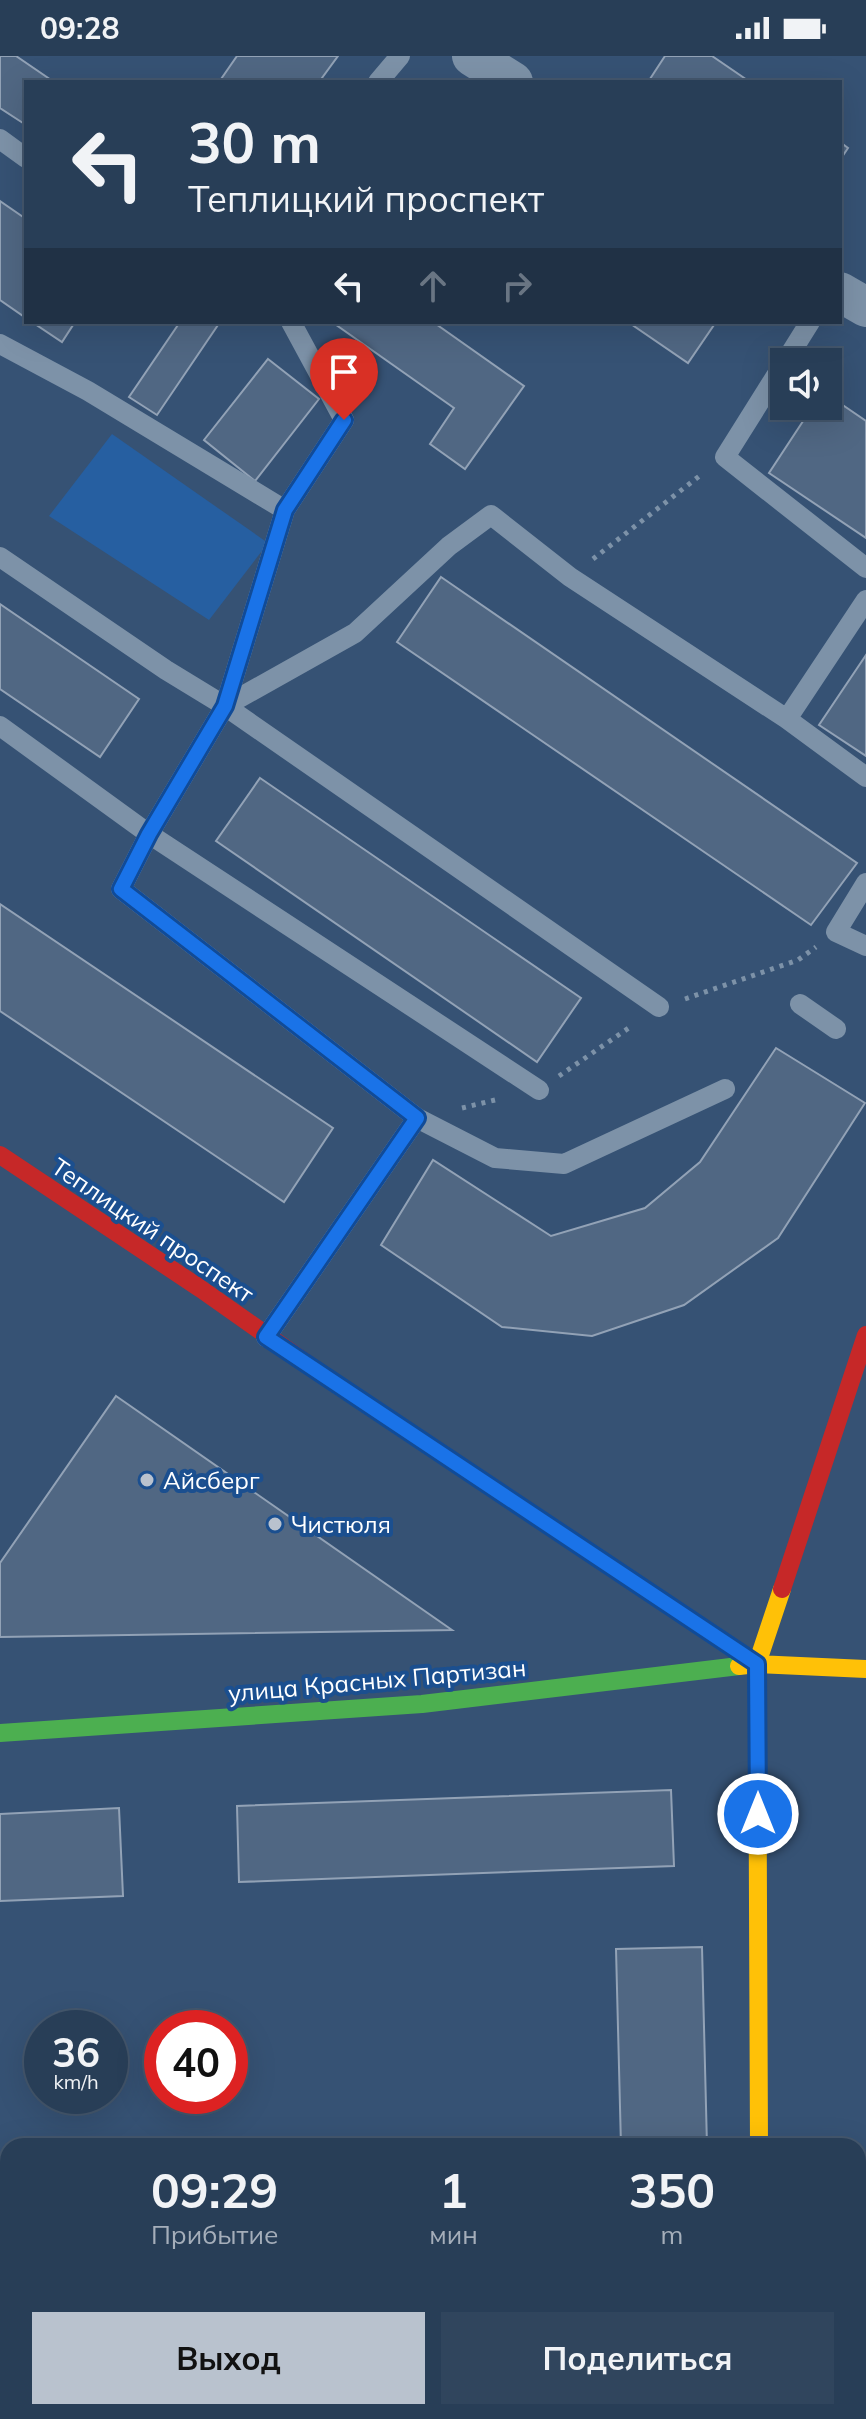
<!DOCTYPE html>
<html lang="ru">
<head>
<meta charset="utf-8">
<style>
  body { margin:0; font-family:Mulish,sans-serif; background:#30455d; color:#f1f3f6; height:100vh; display:flex; flex-direction:column; font-size:30px; white-space:nowrap }
  * { box-sizing:border-box; margin:0 }
  p { font-size:26px; color:#a5aeba }
  .icon { flex:none; width:44px; height:44px; fill:none; stroke:currentColor; stroke-width:2; stroke-linecap:round; stroke-linejoin:round }
  .map { position:relative; flex:1; overflow:hidden }
  .sheet { position:absolute; left:0px; top:2082px; width:866px; height:282px; display:flex; flex-direction:column; background:#283e57; border-radius:24px 24px 0 0; box-shadow:0 8px 32px #0002,0 0 0 2px #44576d }
  .sheet>* { flex:none }
  .guide { position:absolute; left:24px; top:24px; width:818px; height:244px; border-radius:0px; box-shadow:0 8px 32px #0002,0 0 0 2px #44576d; background:#283e57; color:#f1f3f6; overflow:hidden }
  .controls { position:absolute; left:770px; top:292px; display:grid; gap:16px }
  .controls a { display:grid; place-items:center; width:72px; height:72px; border-radius:0px; background:#283e57; box-shadow:0 8px 32px #0002,0 0 0 2px #44576d; font-size:40px }
  .speed { position:absolute; left:24px; top:1954px; display:flex; gap:16px; font-size:40px; font-weight:700; text-align:center }
  .speed>* { display:grid; place-content:center; width:104px; height:104px; border-radius:50%; background:#283e57; box-shadow:0 8px 32px #0002,0 0 0 2px #44576d; line-height:1 }
  .speed small { font-size:20px; font-weight:400 }
  .speed .limit { border:12px solid #d22; background:#fff; color:#111 }
  .pin { position:absolute; display:grid; place-items:center; width:68px; height:68px; color:#fff; margin:-82px -34px; border-radius:50% 50% 50% 0; rotate:-45deg; box-shadow:0 0 8px #0007 }
  .pin .icon { rotate:45deg }
  .me { position:absolute; width:88px; margin:-44px; rotate:0deg; stroke-linejoin:round; filter:drop-shadow(0 0 6px #0008) }
  .turn { display:flex; align-items:center; gap:28px; height:168px; padding:0 32px; font-size:36px }
  .turn .icon { width:104px; height:104px; stroke-width:2.5 }
  .turn b { display:block; font-size:56px; line-height:68px }
  .lanes { display:flex; align-items:center; height:76px; padding:0 32px; background:#0003; justify-content:center; gap:40px; direction:ltr }
  .lanes .off { opacity:.35 }
  .eta { display:flex; justify-content:space-evenly; align-items:center; height:136px; text-align:center }
  .eta b { font-size:48px; font-weight:700; line-height:56px }
  .action { display:flex; gap:16px; margin-top:auto; padding:16px 32px }
  .action a { flex:1; height:92px; border-radius:0px; background:#b9c2ce; color:#111; font-size:32px; font-weight:700; line-height:92px; text-align:center }
  .action a+a { background:#30455d; color:#f1f3f6 }
  .status { display:flex; justify-content:space-between; align-items:center; height:56px; padding:0 40px; background:#283e57; direction:ltr }
  .status svg { height:22px; fill:currentColor }
  .map>svg:first-child { display:block }
</style>
</head>
<body>
<div class="status"><b>09:28</b><svg viewBox="0 0 49 12"><path d="M0 12V9h3v3zM5 12V6h3v6zM10 12V3h3v9zM15 12V0h3v12zM26 1h20v11H26zM47 4h2v5h-2z"/></svg></div>
<div class="map">
<svg width="866" height="2363" viewBox="0 0 866 2363">
  <rect width="100%" height="100%" fill="#365274"/>
  <path fill="#265fa1" d="M112 378 268 487 209 564 49 460Z"/>
  <path fill="#506783" stroke="#92a2b6" stroke-width="2" d="M0 0H16L54 26H26V69L0 52Z
    M237 0H338L319 26H219Z
    M665 0H712L750 26H648Z
    M840 86 848 92 840 104Z
    M0 145 26 163V262L0 244Z
    M32 266H75L62 286Z
    M180 266H220L157 359 129 341Z
    M332 266H433L524 330 465 413 430 388 454 352Z
    M628 266H716L688 307Z
    M268 303 319 343 255 425 204 384Z
    M828 339 866 365V482L769 417 813 350H828Z
    M441 521 857 807 811 869 397 586Z
    M0 548 139 643 100 701 0 633Z
    M866 599V700L819 669Z
    M260 722 581 942 537 1006 216 785Z
    M0 848 333 1072 284 1146 0 955Z
    M776 992 865 1047 778 1182 684 1249 592 1280 502 1271 381 1189 433 1104 551 1180 645 1152 700 1106Z
    M116 1340 452 1574 0 1581V1507Z
    M671 1734 674 1810 239 1826 237 1750Z
    M119 1752 123 1840 0 1845V1758Z
    M702 1891 707 2090H621L616 1893Z
    M0 2133H8V2205H0Z
    M241 2356H548V2363H241Z"/>
  <g fill="none" stroke-linecap="round" stroke-linejoin="round">
    <path stroke="#7d92a8" stroke-width="5" stroke-dasharray="4 6" stroke-linecap="butt" d="M593 503 702 418
      M685 943 798 904 816 891
      M559 1020 633 969
      M462 1052 499 1043"/>
    <path stroke="#7d92a8" stroke-width="20" d="M378 26 400 0
      M0 83 26 102
      M0 288 88 335 285 454
      M785 306 810 266
      M784 307 725 401 866 512
      M0 501 166 614 225 650 659 951
      M225 650 355 577 449 490 491 459 570 521 787 663 866 721
      M787 663 866 544
      M0 670 149 778 225 650 285 454 344 364 291 266
      M866 827 836 876 866 890
      M800 948 836 973
      M539 1034 149 778 121 833 417 1062 495 1102 564 1108 725 1033
      M266 1281 417 1062"/>
    <path stroke="#7d92a8" stroke-width="40" d="M472 0 513 26
      M840 236 866 251
      M760 2356 761 2363"/>
    <path stroke="#4caf50" stroke-width="18" d="M0 1677 422 1648 739 1610"/>
    <path stroke="#ffc107" stroke-width="18" d="M336 1328 757 1608
      M739 1610 757 1608 866 1613
      M759 2090 757 1608 782 1533"/>
    <path stroke="#c62828" stroke-width="18" d="M0 1099 201 1233 336 1328
      M782 1533 866 1279"/>
  </g>
  <g fill="none" stroke-linecap="round" stroke-linejoin="round">
    <defs>
      <path id="route" d="M344 364 285 454 225 650 149 778 121 833 417 1062 266 1281 757 1608 758 1758"/>
    </defs>
    <use href="#route" stroke="#114b97" stroke-width="20"/>
    <use href="#route" stroke="#1a73e8" stroke-width="14"/>
  </g>
  <g fill="#b9c2ce" stroke="#1b4f8f" stroke-width="3">
    <circle cx="147" cy="1424" r="8"/>
    <circle cx="275" cy="1468" r="8"/>
  </g>
  <g text-anchor="middle" dominant-baseline="central" stroke-width="8" stroke-linejoin="round" paint-order="stroke">
    <g font-size="24" fill="#fff" stroke="#1b4f8f">
      <text transform="translate(153 1174) rotate(34)">Теплицкий проспект</text>
      <text transform="translate(377 1624) rotate(-5)">улица Красных Партизан</text>
    </g>
    <g font-size="24" fill="#fff" stroke="#1b4f8f" text-anchor="start">
      <text x="163" y="1424">Айсберг</text>
      <text x="291" y="1468">Чистюля</text>
    </g>
  </g>
</svg>
<div class="controls">
<a><svg class="icon" aria-label="sound" viewBox="0 0 24 24"><path d="M4 9h4l5-4v14l-5-4H4zM17 9q2 3 0 6"/></svg></a>
</div>
<div class="speed"><div>36<small>km/h</small></div><div class="limit">40</div></div>
<div class="pin" style="left:344px;top:364px;background:#d93025"><svg class="icon" aria-label="arrive" viewBox="0 0 24 24"><path d="M6 21V4h12l-3 4 3 4H6"/></svg></div>
<svg class="me" style="left:758px;top:1758px" viewBox="-20 -20 40 40"><circle r="17" fill="#1a73e8" stroke="#fff" stroke-width="3"/><path d="M0-11L8 9 0 5-8 9z" fill="#fff"/></svg>
<div class="guide">
<div class="turn"><svg class="icon" aria-label="left" viewBox="0 0 24 24"><path d="M17 20v-9H6M10 6l-5 5 5 5"/></svg><div><b>30 m</b>Теплицкий проспект</div></div>
<div class="lanes"><svg class="icon" aria-label="left" viewBox="0 0 24 24"><path d="M17 20v-9H6M10 6l-5 5 5 5"/></svg><svg class="icon off" aria-label="ahead" viewBox="0 0 24 24"><path d="M12 20V5M6 11l6-6 6 6"/></svg><svg class="icon off" aria-label="right" viewBox="0 0 24 24"><path d="M7 20v-9h11M14 6l5 5-5 5"/></svg></div>
</div>
<section class="sheet">
<div class="eta">
<div><b>09:29</b><p>Прибытие</p></div>
<div><b>1</b><p>мин</p></div>
<div><b>350</b><p>m</p></div>
</div>
<div class="action"><a>Выход</a><a>Поделиться</a></div>
</section>
</div>
</body>
</html>
